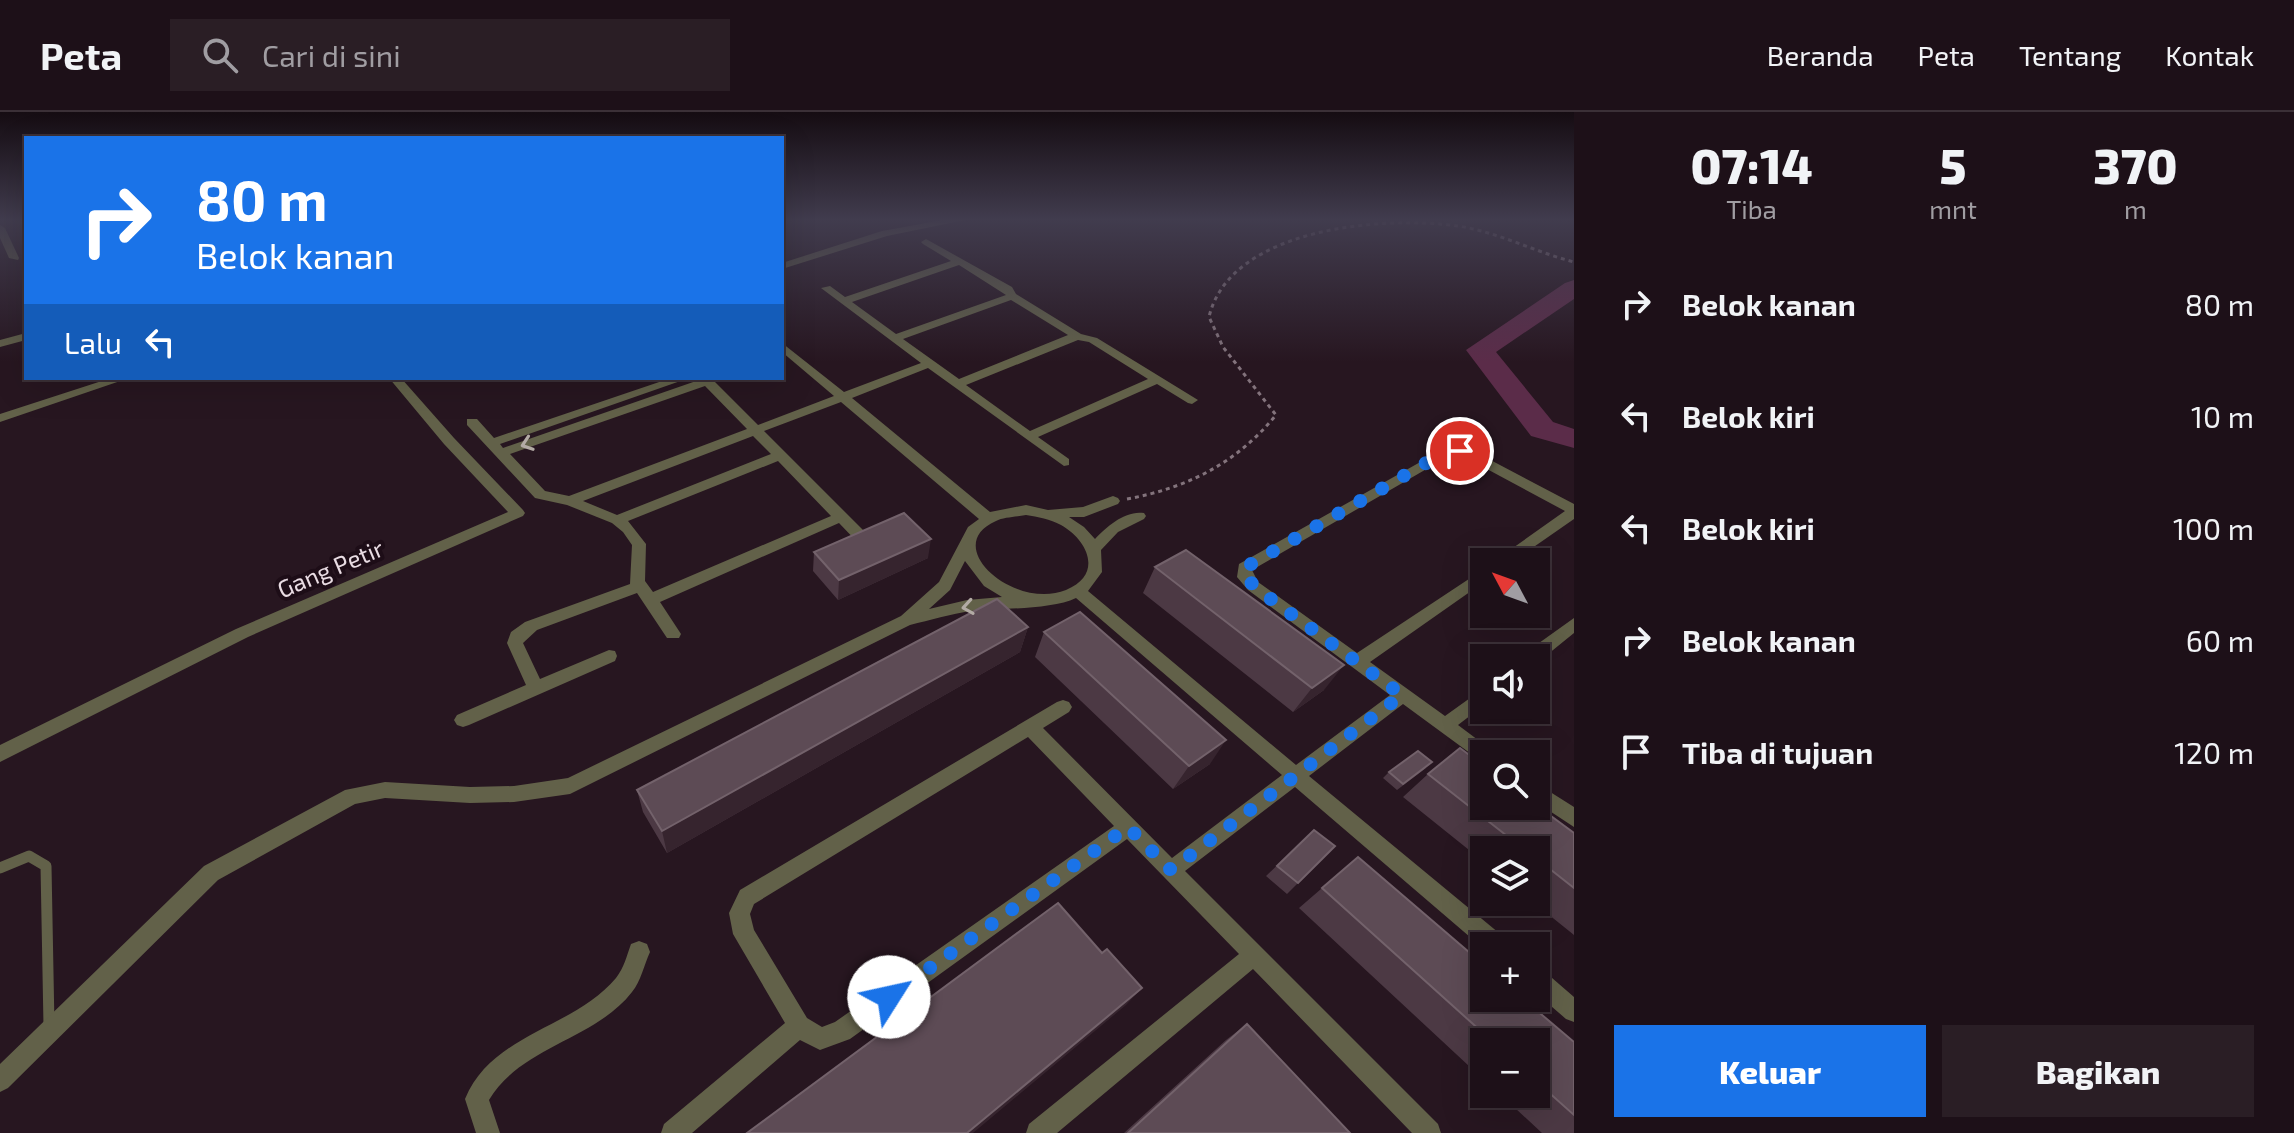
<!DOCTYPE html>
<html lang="id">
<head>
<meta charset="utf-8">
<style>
  body { margin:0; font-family:"Exo 2",sans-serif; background:#2a1e25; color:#f1f3f6; height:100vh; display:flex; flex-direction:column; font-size:30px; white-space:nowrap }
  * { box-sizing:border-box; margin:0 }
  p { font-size:26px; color:#a09da2 }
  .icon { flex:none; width:44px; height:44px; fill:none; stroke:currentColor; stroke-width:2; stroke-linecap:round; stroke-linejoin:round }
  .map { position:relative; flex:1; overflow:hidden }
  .sheet { display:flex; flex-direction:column; background:#1d1018; width:720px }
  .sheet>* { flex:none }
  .hud { position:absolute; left:24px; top:24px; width:760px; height:244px; border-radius:0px; box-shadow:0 8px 32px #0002,0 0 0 2px #3b3037; background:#1a73e8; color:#fff; overflow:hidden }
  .needle { width:52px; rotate:311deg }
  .fabs { position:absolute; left:1470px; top:436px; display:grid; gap:16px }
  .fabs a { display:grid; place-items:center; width:80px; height:80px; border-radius:0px; background:#1d1018; box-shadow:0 8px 32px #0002,0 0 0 2px #3b3037; font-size:40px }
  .pin { position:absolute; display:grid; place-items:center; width:68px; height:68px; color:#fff; margin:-34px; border:4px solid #fff; border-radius:50%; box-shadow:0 2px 8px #0007 }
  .me { position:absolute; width:88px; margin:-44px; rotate:55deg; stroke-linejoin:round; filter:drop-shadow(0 0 6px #0008) }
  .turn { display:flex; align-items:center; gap:28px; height:168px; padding:0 40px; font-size:36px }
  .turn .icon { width:104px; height:104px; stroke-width:2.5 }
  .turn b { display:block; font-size:56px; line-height:68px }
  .then { display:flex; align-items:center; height:76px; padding:0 40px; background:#0003; gap:16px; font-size:30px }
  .eta { display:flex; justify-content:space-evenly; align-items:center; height:136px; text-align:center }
  .eta b { font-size:48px; font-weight:800; line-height:56px }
  .cta { display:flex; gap:16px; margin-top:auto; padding:16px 40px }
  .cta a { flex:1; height:92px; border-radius:0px; background:#1a73e8; color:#fff; font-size:32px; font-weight:800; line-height:92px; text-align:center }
  .cta a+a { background:#2a1e25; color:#f1f3f6 }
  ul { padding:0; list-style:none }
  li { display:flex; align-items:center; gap:24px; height:112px; padding:0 40px }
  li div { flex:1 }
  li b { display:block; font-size:30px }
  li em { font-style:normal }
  header { display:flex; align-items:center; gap:48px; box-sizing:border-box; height:112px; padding:0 40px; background:#1d1018; border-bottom:2px solid #3b3037 }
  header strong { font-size:38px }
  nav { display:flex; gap:44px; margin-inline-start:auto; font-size:28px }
  .search { width:560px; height:72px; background:#2a1e25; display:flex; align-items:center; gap:20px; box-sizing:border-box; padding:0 28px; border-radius:0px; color:#a09da2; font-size:30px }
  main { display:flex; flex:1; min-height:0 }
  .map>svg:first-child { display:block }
</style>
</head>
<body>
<header>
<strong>Peta</strong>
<div class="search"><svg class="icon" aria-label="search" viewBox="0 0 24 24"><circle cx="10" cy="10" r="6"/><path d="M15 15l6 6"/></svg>Cari di sini</div>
<nav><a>Beranda</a><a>Peta</a><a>Tentang</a><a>Kontak</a></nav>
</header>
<main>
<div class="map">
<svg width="1574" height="1021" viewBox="0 0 1574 1021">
  <rect width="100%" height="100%" fill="#271620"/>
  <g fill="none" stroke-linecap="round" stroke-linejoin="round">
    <path fill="#5b2c49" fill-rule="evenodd" d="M1574 168V187L1496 240 1553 310 1574 317V336L1531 324 1466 238 1565 171Z"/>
    <path stroke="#83737c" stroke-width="3" stroke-dasharray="4 4" stroke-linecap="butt" d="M1127 387C1187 376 1237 351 1276 303L1223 235 1209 205C1230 116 1383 103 1458 114 1498 120 1535 140 1574 150"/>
    <path stroke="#626149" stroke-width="11" d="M0 756 29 744 46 754 49 914"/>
    <path fill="#626149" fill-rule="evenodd" d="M948 107H970L887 124 782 157V151L882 119Z
      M0 113 5 116 19 146 18 148 9 146 0 126Z
      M926 127 1012 175 1016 182 1081 222 1097 226 1198 288 1192 292 1188 291 1157 272 1038 325 1069 347V353L1064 354 928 256 852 286 990 400 1026 393 1048 398 1083 395 1113 384 1118 386 1120 389 1118 392 1084 405H1069L1084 415 1095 427C1107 414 1126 398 1144 401L1146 404 1144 407 1118 420 1101 438 1102 460 1088 479 1296 653 1390 583 1248 478 1237 465 1239 452 1447 335 1481 343 1574 392V407L1512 450H1493L1565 399 1472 349 1449 344 1252 458 1258 470 1357 541 1484 457V470L1370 550 1445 604 1484 576V593L1458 613 1490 637 1493 642H1484V650L1478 647 1403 592 1309 664 1505 826 1508 834H1484V837L1295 675 1185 759 1438 1012 1441 1021H1412L1253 857 1057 1021H1026L1029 1012 1239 842 1127 727 850 927 820 938 800 928 692 1021H661L664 1012 785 911 733 822 729 801 740 778 1057 590 1063 588 1069 590 1072 595 1069 600 1043 616 1172 746 1282 663 1076 486C1051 498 1001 496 971 499 951 502 930 508 910 513L570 682 514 690 470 691 385 686 355 692 218 768 8 976 0 980V952L204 754 345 678 385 670 470 675 514 674 568 666 901 504 939 470 968 415 979 407 841 290 764 319 872 427 874 431 872 435H862L839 411 660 490 681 522 679 526H667L637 481 537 518 523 531 540 567 609 538 615 539 617 544 615 549 469 613 463 615 457 613 454 608 457 603 526 573 507 531 511 520 525 510 630 472 632 433 623 420 612 411 567 393 535 386 467 313V307H477L494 326 671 266H689L500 332 503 336 699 268 698 266H711L758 313 834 284 782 240V231L844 280 921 251 821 176 830 174 845 185 951 149 923 132 921 130ZM959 153 1006 183 896 222 852 190ZM1011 188 1068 223 959 267 903 227ZM1078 228 1089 230 1148 267 1030 319 966 273ZM705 274 747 317 569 384 545 379 510 342ZM753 324 771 342 617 403 583 389ZM778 349 831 404 653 480 645 469 646 432 628 409ZM1026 403C1038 405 1050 407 1061 413 1089 429 1103 463 1066 478 1015 499 939 434 996 409 1004 405 1017 405 1026 403ZM965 449 984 474 1002 485 967 488 929 497 950 478ZM1028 625 1114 714 835 910 822 915 807 906 754 818 750 802 754 792Z
      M26 221V228L0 235V228Z
      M111 266H129L0 310V302Z
      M389 266H401L454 326 523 398 525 401 523 404 248 525 0 650V633L236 517 508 400 444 332Z
      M1574 506V521L1537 551 1536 546H1523L1525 541Z
      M1536 671 1574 695V715L1536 690Z
      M639 829 647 832 650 840C644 853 641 869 632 880 595 928 521 934 489 988L500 1021H476L465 987C492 921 573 917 616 866 624 856 627 843 631 832Z
      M1536 856 1544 859 1574 885V910L1566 907 1536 881Z"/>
  </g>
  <path fill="#4c3944" d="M814 440 928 446 838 488 813 459Z
    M1155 455 1324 578 1293 600 1143 481Z
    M1028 515 1020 540 667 741 643 700 637 678Z
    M1044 520 1210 652 1173 677 1035 545Z
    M1426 656 1397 678 1383 666 1389 660Z
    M1428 662 1574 721V823L1533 790H1536V738H1484V750L1403 685Z
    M1314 718 1335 734 1287 782 1266 764Z
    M1358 745 1574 930V1021H1542L1500 982H1536V930H1484V968L1299 796Z
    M1247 912 1350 1021H1124L1226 928Z"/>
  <path fill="#36242e" d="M931 427 928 446 838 488 839 468Z
    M1028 515 1020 540 667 741 662 719Z
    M1344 553 1324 578 1293 600 1312 576Z
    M1226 628 1210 652 1173 677 1189 654Z
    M1142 876 1126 893 973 1021H967Z"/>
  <path fill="#5d4b55" stroke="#73626b" stroke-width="2" d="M904 401 931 427 839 468 814 440Z
    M1186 438 1344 553 1312 576 1155 455Z
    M997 487 1028 515 662 719 637 678Z
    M1080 500 1226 628 1189 654 1044 520Z
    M1460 636 1484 654V694H1536V693L1574 721V776L1536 746V738H1525L1428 662Z
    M1418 639 1432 650 1403 672 1389 660Z
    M1314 718 1335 734 1298 771 1277 754Z
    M1358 745 1484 853V886H1522L1574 930V1003L1536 969V930H1493L1322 776Z
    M1058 791 1102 841 1107 837 1142 876 967 1021H747Z
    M1247 912 1350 1021H1128Z"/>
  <defs><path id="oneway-chevron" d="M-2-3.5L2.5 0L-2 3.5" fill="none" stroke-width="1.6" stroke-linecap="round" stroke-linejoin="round" transform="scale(2)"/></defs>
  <g stroke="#b3aba5">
    <use href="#oneway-chevron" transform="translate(527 332) rotate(161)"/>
    <use href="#oneway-chevron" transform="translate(968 495) rotate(171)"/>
  </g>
  <linearGradient id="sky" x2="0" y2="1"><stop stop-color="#150c12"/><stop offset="0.43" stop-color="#413c4e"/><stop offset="1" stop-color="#413c4e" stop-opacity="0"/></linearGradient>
  <rect width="1574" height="250" fill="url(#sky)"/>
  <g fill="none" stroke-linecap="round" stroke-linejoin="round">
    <path stroke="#1a73e8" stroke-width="14" stroke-dasharray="0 25.2" d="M889 885 1128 715 1171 758 1402 583 1253 474 1244 456 1447 339H1460"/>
  </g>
  <g text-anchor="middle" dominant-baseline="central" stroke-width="8" stroke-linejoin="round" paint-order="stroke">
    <g font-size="24" fill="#e9dce3" stroke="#1d0d17">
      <text transform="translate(330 456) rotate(-23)">Gang Petir</text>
    </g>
  </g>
</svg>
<div class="fabs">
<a><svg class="needle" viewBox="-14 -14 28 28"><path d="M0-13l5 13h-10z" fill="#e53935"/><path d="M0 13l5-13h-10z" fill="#a09da2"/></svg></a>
<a><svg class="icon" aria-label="sound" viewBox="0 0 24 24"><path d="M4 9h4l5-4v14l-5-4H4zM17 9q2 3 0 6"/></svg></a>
<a><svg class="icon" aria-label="search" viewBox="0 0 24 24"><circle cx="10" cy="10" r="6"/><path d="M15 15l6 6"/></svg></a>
<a><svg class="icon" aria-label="layers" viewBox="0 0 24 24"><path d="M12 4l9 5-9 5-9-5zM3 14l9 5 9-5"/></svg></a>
<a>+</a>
<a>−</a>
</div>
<div class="pin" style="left:1460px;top:339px;background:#d93025"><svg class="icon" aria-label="arrive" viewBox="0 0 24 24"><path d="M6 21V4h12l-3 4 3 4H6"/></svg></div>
<svg class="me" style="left:889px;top:885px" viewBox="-20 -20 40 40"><circle r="19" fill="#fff"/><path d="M0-13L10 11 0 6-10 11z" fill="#1a73e8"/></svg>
<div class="hud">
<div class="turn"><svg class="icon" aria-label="right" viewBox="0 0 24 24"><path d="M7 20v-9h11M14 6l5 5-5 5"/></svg><div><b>80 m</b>Belok kanan</div></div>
<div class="then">Lalu<svg class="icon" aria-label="left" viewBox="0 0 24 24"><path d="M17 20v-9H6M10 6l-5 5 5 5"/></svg></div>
</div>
</div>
<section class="sheet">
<div class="eta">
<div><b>07:14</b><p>Tiba</p></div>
<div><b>5</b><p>mnt</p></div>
<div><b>370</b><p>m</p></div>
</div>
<ul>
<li><svg class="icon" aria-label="right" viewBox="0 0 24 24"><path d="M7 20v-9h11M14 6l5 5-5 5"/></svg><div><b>Belok kanan</b></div><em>80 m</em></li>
<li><svg class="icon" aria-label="left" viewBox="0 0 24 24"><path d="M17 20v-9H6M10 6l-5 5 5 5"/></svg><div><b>Belok kiri</b></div><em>10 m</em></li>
<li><svg class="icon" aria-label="left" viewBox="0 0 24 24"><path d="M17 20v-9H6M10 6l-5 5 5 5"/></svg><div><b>Belok kiri</b></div><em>100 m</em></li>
<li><svg class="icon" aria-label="right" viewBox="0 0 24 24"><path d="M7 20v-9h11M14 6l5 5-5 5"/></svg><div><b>Belok kanan</b></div><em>60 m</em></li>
<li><svg class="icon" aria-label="arrive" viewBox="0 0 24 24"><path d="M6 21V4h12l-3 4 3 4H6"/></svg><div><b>Tiba di tujuan</b></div><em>120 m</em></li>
</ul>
<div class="cta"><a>Keluar</a><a>Bagikan</a></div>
</section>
</main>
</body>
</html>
